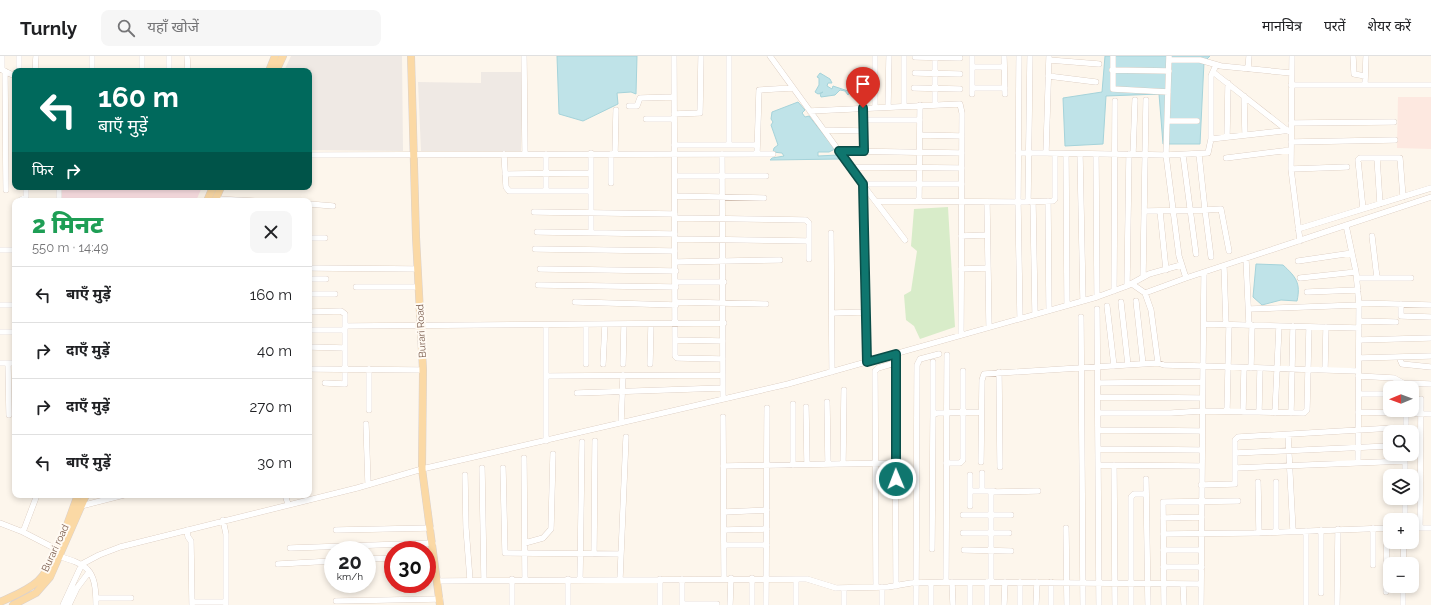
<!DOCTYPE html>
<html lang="hi">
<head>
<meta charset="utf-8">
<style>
  body { margin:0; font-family:Raleway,"Noto Sans Devanagari",sans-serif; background:#f6f6f6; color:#202124; height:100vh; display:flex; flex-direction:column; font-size:15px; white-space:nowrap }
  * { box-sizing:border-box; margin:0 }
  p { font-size:13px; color:#757577 }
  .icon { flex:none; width:22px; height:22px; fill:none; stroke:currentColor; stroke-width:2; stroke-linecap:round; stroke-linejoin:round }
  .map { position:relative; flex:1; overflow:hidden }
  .details { position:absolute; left:12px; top:142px; width:300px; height:300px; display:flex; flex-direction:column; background:#fff; border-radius:8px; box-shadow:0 2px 6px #0003 }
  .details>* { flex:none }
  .banner { position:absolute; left:12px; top:12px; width:300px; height:122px; border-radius:8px; box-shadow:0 2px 6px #0003; background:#00695c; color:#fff; overflow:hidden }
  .needle { width:26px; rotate:269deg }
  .tools { position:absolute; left:1383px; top:325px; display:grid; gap:8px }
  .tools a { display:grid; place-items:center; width:36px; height:36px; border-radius:8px; background:#fff; box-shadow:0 2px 6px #0003; font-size:20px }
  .speed { position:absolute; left:324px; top:485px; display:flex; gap:8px; font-size:20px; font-weight:700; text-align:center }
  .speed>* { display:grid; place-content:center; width:52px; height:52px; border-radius:50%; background:#fff; box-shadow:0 2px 6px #0003; line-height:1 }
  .speed small { font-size:10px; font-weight:400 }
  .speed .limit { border:6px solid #d22; background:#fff; color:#111 }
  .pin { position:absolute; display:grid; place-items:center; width:34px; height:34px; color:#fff; margin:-41px -17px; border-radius:50% 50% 50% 0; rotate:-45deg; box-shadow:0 0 4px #0007 }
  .pin .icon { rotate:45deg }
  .me { position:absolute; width:44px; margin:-22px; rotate:359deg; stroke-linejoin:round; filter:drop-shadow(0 0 3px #0008) }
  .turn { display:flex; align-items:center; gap:14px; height:84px; padding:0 20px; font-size:18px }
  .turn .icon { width:52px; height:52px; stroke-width:2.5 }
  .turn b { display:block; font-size:28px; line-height:34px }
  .then { display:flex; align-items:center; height:38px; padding:0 20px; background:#0003; gap:8px; font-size:15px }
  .round { display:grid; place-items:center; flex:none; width:42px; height:42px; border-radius:8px; background:#f6f6f6 }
  .overview { display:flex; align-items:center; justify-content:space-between; height:68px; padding:0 20px }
  h1 { font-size:24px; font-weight:800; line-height:30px; color:#1e9e55 }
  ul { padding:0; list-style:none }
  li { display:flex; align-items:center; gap:12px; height:56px; padding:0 20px; border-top:1px solid #e0e0e0 }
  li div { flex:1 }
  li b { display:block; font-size:15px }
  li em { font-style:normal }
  header { display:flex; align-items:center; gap:24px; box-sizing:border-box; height:56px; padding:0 20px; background:#fff; border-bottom:1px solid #e0e0e0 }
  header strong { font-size:19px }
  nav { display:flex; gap:22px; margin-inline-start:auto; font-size:14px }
  .search { width:280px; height:36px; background:#f6f6f6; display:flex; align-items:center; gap:10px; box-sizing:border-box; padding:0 14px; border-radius:8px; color:#757577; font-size:15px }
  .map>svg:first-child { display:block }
</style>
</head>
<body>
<header>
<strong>Turnly</strong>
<div class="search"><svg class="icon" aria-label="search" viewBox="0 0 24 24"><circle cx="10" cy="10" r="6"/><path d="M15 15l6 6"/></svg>यहाँ खोजें</div>
<nav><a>मानचित्र</a><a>परतें</a><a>शेयर करें</a></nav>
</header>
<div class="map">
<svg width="1431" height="549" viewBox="0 0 1431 549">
  <rect width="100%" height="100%" fill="#fdf6ec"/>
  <path fill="#fde8e0" d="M1398 41H1431V93L1397 92Z"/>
  <path fill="#efe9e4" d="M291 0H402L403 95 309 94V15H284Z
    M481 16H523L521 95H421L418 26 481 27Z"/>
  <path fill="#fbdfe3" d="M60 131H202L196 145H60Z"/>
  <path fill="#d8ecc9" d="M948 151 955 271 920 283 914 270 906 264 904 239 911 235 917 195 911 190 914 153Z"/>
  <path fill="#bfe3e8" stroke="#a5d3da" d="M557 0H637L636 38 631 36 617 37 618 48 583 65 559 58Z
    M1105 0H1210L1204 6 1200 88H1163L1159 38 1106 40 1103 88 1065 90 1063 42 1102 36Z
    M820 17 830 23 832 27H828L827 30 832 33 833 30 848 35 850 32 852 33 848 39 845 35 840 34 835 39 821 41 820 38 823 36 818 38 815 36 819 29V22L817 21Z
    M798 46 805 54 802 57 805 61 809 60 835 93 829 96H818V100L838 99 842 103 770 104 772 102 784 100 782 97 773 96 774 92 778 89 771 69 773 66 771 63 772 56Z
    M1256 208 1283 209C1296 221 1301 227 1297 245L1281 244 1262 249 1253 241Z"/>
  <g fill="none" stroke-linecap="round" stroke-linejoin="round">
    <defs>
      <path id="minor" d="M2 0V14
        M92 0V15
        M187 0 188 15
        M524 0 525 98
        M674 0 675 284 723 285
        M770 0 863 128 867 306
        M875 0V52
        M904 0V50
        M935 0V48
        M1004 0 1005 38
        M1019 0 1018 146 1020 262
        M1049 0 1046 97 1166 99 1179 200 1186 222
        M1113 0V33L1168 36
        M1169 0 1166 99 1208 97 1211 83
        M1292 0 1291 113 1300 185
        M1353 0 1354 18 1365 20
        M915 1 960 2
        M1049 4 1099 8
        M1169 4H1200L1221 10 1291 17
        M1216 9 1211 20V83L1291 74
        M972 11H1004
        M0 13 15 20
        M1248 13 1249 0
        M1112 14 1169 15
        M5 15 6 134
        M19 15V0
        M35 15 36 0
        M142 15V0
        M169 15V0
        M1213 16 1288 75
        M915 17 960 18
        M1048 20 1096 26
        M1365 28 1366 0
        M1291 29H1431
        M914 32 960 33
        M972 32H1005
        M972 38V0
        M1244 40 1245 79
        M629 50H637L640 42 674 41
        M888 51 889 0
        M863 52 864 95
        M810 55 960 48 962 57 961 279
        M674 58 700 57 701 0
        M646 63H674
        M863 64H920
        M1167 65H1197
        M1291 67 1394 66
        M824 74 863 75
        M920 79 962 80
        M1227 81 1228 27
        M1291 86 1395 84
        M674 89H757
        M729 89V0
        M839 95 962 97
        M591 97V176
        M1018 97H1046
        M504 98 506 131 509 135H591
        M546 98V135
        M615 98 616 54
        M722 98 723 343
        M757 98 759 34 793 32
        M1066 98 1067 249
        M1080 98 1083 245
        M1096 98 1097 241
        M1133 98 1135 44
        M309 99 773 98
        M1183 99 1196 198
        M1226 102 1291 94
        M1377 102 1380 148
        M851 111 962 112
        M1291 113 1347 111
        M505 118 591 117
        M675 120H766
        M611 127V98
        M863 128H962
        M863 129 905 184
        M675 140 764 142
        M216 143 255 145
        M19 145 26 141V131
        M59 145V131
        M876 145 1018 146 1053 145 1055 143V98
        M1048 145 1049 254
        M919 146 920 49
        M987 146 989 271
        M1028 146 1030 0
        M1033 146 1035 258
        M309 148 333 150
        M1363 153 1358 104 1360 102H1400L1403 141
        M1144 155 1205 154 1199 98
        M1160 155 1166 214
        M534 156 675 158
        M675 162 806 164 809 167V203
        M1346 169 1356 216 1359 249 1358 407
        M1298 173 1431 132
        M537 176 675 178
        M831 177 832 316
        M961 180 987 179
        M1372 180 1377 222
        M309 182H325
        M675 183 809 185
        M535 193 675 195
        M0 194H15
        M1211 201 1205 154 1221 153 1229 195
        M1246 203 1249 269
        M1298 205 1352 197
        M675 206 780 204
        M1224 210 1226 269
        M309 212 418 213
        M540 213 676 215
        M961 213 988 212
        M1204 217 1203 310 1358 315
        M1143 221 1146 44
        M1300 222 1356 216
        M1357 222H1411
        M309 223H326
        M676 226H724
        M1132 228 1145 237 1186 222 1431 141
        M538 229 676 231
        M1127 230 1129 98
        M356 231H419
        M1114 235 1115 45
        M1307 236 1358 234
        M1145 237 1151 254 1158 307 1164 309 1203 310 1201 549
        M309 238H335
        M1136 245 1143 308
        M575 246 676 249
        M676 246 766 248
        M1121 246 1128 309
        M1359 247 1431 249
        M1401 248V260L1431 261
        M0 249H15
        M1107 250 1114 310
        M1097 253 1099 549
        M1249 253 1359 249
        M309 256 341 255 345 258V328L325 327
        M833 257 865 256
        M1081 261 1083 549
        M1359 265 1396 266
        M1205 268 1359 272
        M546 269V385
        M345 270 724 267
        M309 274H345
        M0 276H15
        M675 284V300L677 302 723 303
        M1359 284 1431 282
        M309 291 345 292
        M1399 301 1402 308 1431 311
        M1359 302 1431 300
        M895 304 896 530
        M933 306V359
        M0 307H15
        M8 307 9 359
        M586 308V269
        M603 308 605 268
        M623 308 624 268
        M650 308 651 268
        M1251 312 1252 269
        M309 313 423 314
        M369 313V354
        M1325 314 1326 271
        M999 316 1000 411
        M546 320 723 319
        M1358 320 1394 322 1403 327 1431 328
        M1098 327 1202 326
        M577 337 723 332
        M1359 338H1390
        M1099 341 1202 342
        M827 346 828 408
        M793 348V409
        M806 351 807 409
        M1227 355 1229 269
        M1243 356 1244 312
        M1259 356 1260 312
        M1358 356 1431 358
        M1098 357H1171L1202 355 1304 357 1307 354 1309 271
        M1275 357 1279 270
        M1291 357 1293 270
        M723 361 724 522
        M621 367 623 319
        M366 368 368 428
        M1099 374 1202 375
        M1406 376V354
        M1288 379 1293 475
        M1098 393 1201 394
        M1235 397 1390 390
        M524 402 525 523
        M981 406 982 324 984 318 1158 307
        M946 407H960L963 404V315
        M843 408 844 334
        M1098 409 1201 410
        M1114 409 1115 549
        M723 410 896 407
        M482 412 484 524
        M503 412 505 497 621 498
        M1236 412 1405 405
        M465 419 466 472 470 524
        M970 419V435
        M1405 420V398
        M1146 423 1148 549
        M1258 426 1259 477
        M1276 426V476
        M1201 429 1235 428V384L1238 381 1393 372
        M982 435V417
        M285 439 288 448
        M81 450 124 439
        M970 450V435H994
        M724 456 767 454
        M963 459H1011
        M1163 462 1202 461
        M223 464 226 478V549
        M1405 464V442
        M0 467 23 476 56 493
        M1066 472 1067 549
        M1412 472H1431
        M1420 472 1421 343
        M187 474 188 481 191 485 192 549
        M336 474 431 472
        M724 474 767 473
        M1321 474V537
        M23 476 37 439
        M963 477H1009
        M1163 478 1254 477 1390 472
        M525 487 543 482 551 473 553 398
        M724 489H767
        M290 492 433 487
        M932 493 933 359 937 357 981 356
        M964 494 1011 495
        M1163 494H1201
        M594 498 595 385
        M55 499C88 509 96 512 96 549
        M367 503 393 502
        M278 508 333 505
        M1403 508 1404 486
        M1373 509V472
        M1163 511H1202
        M568 523V549
        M580 523 582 386
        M620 523 626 381
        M438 525 796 523H807L836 532 888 531 911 527 952 526 1201 528
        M946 526 947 299
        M952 526 953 549
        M991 526V436L1038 435
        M1051 526V549
        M1183 528 1184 549
        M1403 530V549
        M876 531 875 315 878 312 895 307
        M1386 536 1387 472
        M96 542H131
        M336 545 440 543
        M192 546H226
        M682 548H717
        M63 549 82 508 99 499 120 491 357 432 422 413 788 328 1097 241 1127 230 1149 218 1181 209
        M69 549 77 532 89 516
        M512 549V523
        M660 549V523
        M682 549V523
        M730 549 731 522
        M752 549V522
        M766 549 767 352
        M796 549V523
        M844 549V532
        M882 549V531
        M916 549 917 309 920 303 939 298
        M931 549V527
        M970 549V527
        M987 549V526
        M1004 549 1005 526
        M1020 549V526
        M1036 549 1037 526
        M1131 549V441L1134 438H1146
        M1164 549 1163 446 1238 445
        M1306 549V475
        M1337 549 1338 473"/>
      <path id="major" d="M411 0 416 181 423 314 422 413 440 549
        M269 15 275 0
        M276 15 283 0
        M207 145 213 131
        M215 145 221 131
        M0 546C13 540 27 535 38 525 55 509 69 462 78 439
        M13 549 36 537 50 521 86 439"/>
    </defs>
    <use href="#minor" stroke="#d1beb0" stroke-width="6"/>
    <use href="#major" stroke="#dad1cd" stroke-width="8"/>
    <use href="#minor" stroke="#fff" stroke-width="5.5"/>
    <use href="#major" stroke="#fbd9a5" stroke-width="7"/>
  </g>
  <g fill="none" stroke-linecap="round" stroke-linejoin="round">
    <defs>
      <path id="route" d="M863 52 864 95H839L863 128 867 306 896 298V423"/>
    </defs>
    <use href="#route" stroke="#0a4d48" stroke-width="10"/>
    <use href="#route" stroke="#0f766e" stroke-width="7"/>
  </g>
  <g text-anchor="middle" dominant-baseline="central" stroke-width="4" stroke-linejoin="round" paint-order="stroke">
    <g font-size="10" fill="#7a5c4d" stroke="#fffaf3">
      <text transform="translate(421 275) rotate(-93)">Burari Road</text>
      <text transform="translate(55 492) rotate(-65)">Burari road</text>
    </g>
  </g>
</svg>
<div class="tools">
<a><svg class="needle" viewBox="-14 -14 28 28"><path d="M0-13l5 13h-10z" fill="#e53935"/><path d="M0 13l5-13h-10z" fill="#757577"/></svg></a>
<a><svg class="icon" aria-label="search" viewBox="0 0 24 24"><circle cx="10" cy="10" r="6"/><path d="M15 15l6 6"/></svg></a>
<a><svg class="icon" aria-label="layers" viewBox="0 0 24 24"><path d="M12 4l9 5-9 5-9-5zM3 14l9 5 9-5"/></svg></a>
<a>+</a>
<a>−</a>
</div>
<div class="speed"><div>20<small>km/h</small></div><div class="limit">30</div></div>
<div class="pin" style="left:863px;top:52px;background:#d93025"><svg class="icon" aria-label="arrive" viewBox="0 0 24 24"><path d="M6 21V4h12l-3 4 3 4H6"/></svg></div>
<svg class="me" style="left:896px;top:423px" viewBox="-20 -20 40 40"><circle r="17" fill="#0f766e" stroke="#fff" stroke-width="3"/><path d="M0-11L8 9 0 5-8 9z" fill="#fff"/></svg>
<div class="banner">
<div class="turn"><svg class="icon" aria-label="left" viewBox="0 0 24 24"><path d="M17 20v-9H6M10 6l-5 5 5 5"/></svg><div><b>160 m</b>बाएँ मुड़ें</div></div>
<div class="then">फिर<svg class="icon" aria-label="right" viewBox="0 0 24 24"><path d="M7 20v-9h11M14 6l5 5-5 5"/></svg></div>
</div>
<section class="details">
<div class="overview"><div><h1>2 मिनट</h1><p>550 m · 14:49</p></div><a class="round"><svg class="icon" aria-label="close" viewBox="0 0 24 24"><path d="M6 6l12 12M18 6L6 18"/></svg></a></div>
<ul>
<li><svg class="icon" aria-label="left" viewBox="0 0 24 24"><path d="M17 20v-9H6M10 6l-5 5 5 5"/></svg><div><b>बाएँ मुड़ें</b></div><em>160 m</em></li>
<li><svg class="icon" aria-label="right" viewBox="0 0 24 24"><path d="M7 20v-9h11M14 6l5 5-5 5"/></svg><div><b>दाएँ मुड़ें</b></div><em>40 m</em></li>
<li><svg class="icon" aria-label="right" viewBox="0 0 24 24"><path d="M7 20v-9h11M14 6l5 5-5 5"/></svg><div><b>दाएँ मुड़ें</b></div><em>270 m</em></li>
<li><svg class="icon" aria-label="left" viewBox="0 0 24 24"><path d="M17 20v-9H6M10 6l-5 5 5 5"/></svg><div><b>बाएँ मुड़ें</b></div><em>30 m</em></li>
</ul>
</section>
</div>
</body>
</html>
